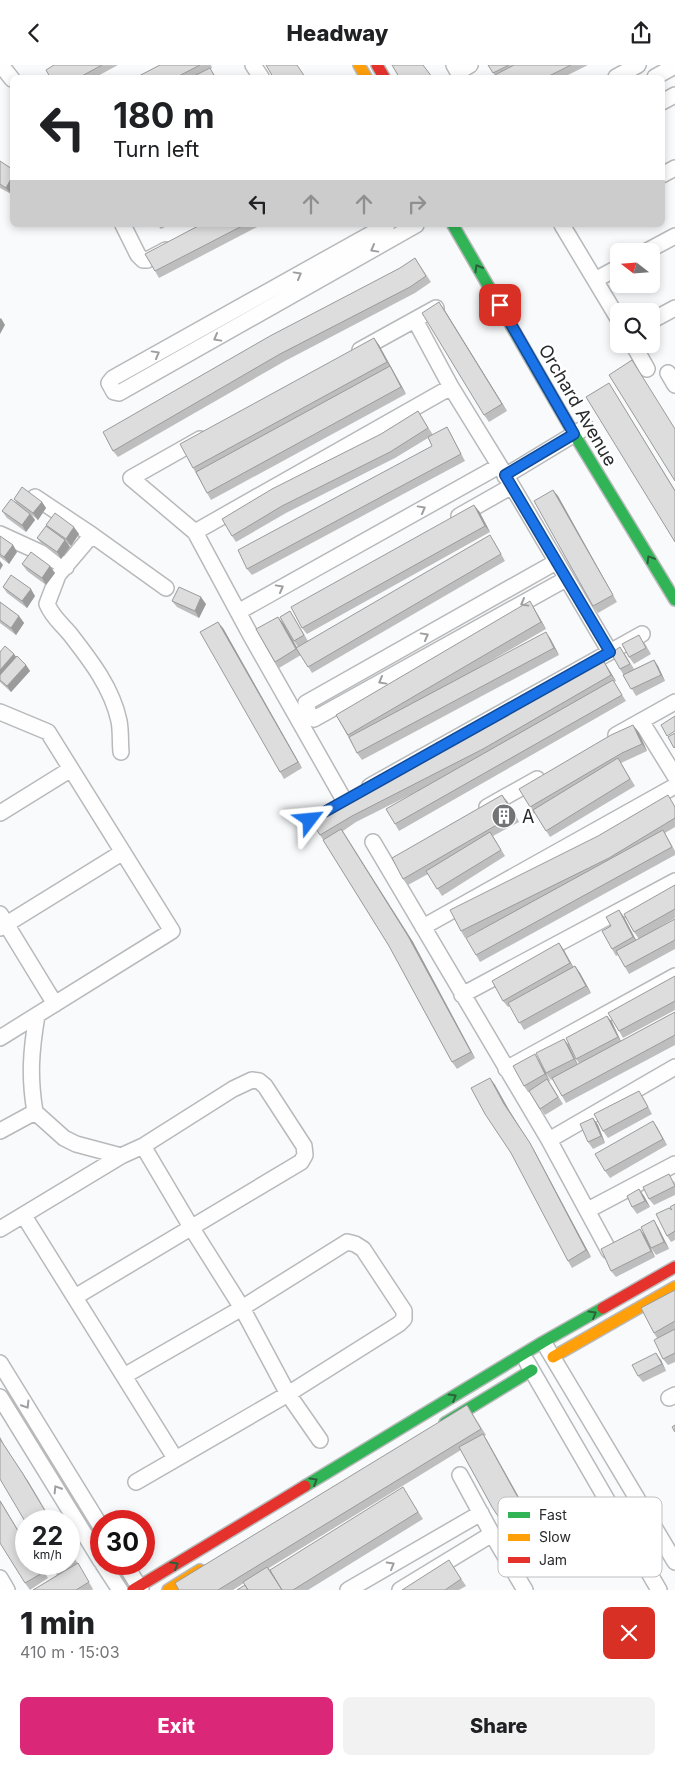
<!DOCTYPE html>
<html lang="en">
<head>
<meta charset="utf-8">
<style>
  body { margin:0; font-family:Inter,sans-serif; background:#f2f2f2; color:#202124; height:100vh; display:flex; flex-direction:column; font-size:19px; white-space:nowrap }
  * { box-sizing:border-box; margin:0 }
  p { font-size:16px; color:#757577 }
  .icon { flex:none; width:28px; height:28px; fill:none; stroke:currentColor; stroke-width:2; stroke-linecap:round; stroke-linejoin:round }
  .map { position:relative; height:1525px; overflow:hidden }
  .panel { display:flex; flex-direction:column; background:#fff; flex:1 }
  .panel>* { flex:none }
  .banner { position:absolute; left:10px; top:10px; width:655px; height:152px; border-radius:8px; box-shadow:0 2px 8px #0003; background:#fff; color:#202124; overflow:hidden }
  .needle { width:32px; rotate:287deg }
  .controls { position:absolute; left:610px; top:178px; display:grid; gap:10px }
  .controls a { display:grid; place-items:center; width:50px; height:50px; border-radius:8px; background:#fff; box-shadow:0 2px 8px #0003; font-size:25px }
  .speed { position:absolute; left:15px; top:1445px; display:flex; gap:10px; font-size:25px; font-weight:700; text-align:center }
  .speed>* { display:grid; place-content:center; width:65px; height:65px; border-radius:50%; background:#fff; box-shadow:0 2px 8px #0003; line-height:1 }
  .speed small { font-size:12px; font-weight:400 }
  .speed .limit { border:8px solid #d22; background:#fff; color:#111 }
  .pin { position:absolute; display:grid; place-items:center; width:42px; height:42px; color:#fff; margin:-21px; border-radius:10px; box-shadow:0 2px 8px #0006 }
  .me { position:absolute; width:55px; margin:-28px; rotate:61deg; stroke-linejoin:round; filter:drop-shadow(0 0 4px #0008) }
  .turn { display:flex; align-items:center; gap:18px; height:105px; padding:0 20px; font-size:22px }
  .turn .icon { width:65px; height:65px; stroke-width:2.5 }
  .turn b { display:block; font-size:35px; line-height:42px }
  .lanes { display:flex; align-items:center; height:48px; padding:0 20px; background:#0003; justify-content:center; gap:25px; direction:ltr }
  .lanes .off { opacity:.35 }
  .round { display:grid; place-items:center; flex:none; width:52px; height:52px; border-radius:8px; background:#f2f2f2 }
  .head { display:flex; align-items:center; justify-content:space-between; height:85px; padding:0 20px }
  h1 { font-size:30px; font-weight:800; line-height:38px }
  .primary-button { display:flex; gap:10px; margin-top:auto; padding:10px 20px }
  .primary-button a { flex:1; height:58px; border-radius:8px; background:#db2777; color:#fff; font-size:20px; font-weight:800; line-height:58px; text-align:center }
  .primary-button a+a { background:#f2f2f2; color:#202124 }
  header { display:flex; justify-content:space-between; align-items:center; height:65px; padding:0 20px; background:#fff; font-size:22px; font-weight:800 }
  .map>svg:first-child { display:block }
</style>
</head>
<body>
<header><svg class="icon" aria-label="back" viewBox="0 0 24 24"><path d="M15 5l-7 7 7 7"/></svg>Headway<svg class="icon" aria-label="share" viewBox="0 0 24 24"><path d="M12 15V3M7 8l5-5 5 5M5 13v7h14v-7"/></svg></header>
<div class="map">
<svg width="675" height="1525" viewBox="0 0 675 1525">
  <rect width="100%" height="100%" fill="#f8fafc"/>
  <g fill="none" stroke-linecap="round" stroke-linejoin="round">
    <defs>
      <path id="street" d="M1 0 12 14
        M253 0 261 12
        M454 0 458 7 470 0
        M616 12 638 0
        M655 12 675 1
        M662 37 675 30
        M662 110 675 103
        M123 160 138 190 143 195H147L166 185
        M387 160 113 313 109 318 114 327 119 328 416 160
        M562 160 619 255
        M647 186 675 171
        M595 215 619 202
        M415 255 451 322 512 421 610 587
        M651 256 675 243
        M633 279 647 304
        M360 285 436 243
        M668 308 675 320
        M200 374 131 413 195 467 251 571 344 735
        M505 411 586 362
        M35 432 92 470 166 523
        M459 451 512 421
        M195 467 451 322
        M0 469 48 491 66 502
        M92 470 58 510 47 539C53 553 61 558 70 569 91 596 112 623 119 656 121 666 120 677 121 687
        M556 497 306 638 309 649 314 654 566 514
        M238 547 499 401
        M0 647 48 667 172 866 0 973
        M641 656 675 711
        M616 670 675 637
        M370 721 642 569
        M487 742 537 714
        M0 748 71 704
        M373 777 549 1075 609 1186
        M0 849 55 939
        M423 862 675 721
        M0 863 123 787
        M462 930 675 816
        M37 950C31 986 29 1011 35 1047L64 1073 76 1079 121 1091
        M506 1004 675 911
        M0 1066 35 1047
        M549 1075 675 1002
        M143 1081 191 1162 242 1243 288 1329 320 1375
        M588 1145 675 1099
        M24 1151 175 1393
        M0 1164 121 1091 143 1081 233 1024 252 1015 259 1016 265 1021 304 1081 305 1090 301 1097 75 1232
        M547 1283 675 1497
        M527 1297 659 1525
        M0 1298 101 1462
        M124 1311 242 1243 347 1177 355 1179 363 1184 404 1246V1254L399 1259 288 1329 136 1417
        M0 1332 101 1496
        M669 1333 675 1330
        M460 1410 492 1469 525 1525
        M103 1499 120 1525
        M125 1499 141 1525
        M0 1513 7 1525
        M348 1525 481 1448
        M400 1525 492 1469"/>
      <path id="fast" d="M453 160 574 369 675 535
        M445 1358 532 1305
        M305 1421 543 1277 603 1243"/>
      <path id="slow" d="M359 0 366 12
        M553 1292 675 1222
        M168 1525 200 1505"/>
      <path id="jam" d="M377 0 384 12
        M603 1243 675 1202
        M133 1525 305 1421"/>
    </defs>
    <use href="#street" stroke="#b8b9bb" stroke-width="18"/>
    <use href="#fast" stroke="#b8b9bb" stroke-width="14"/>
    <use href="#slow" stroke="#b8b9bb" stroke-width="14"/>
    <use href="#jam" stroke="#b8b9bb" stroke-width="14"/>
    <use href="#street" stroke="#fefeff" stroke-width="15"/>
    <use href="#fast" stroke="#30b455" stroke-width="11"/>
    <use href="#slow" stroke="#ff9f0a" stroke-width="11"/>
    <use href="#jam" stroke="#e5322d" stroke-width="11"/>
  </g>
  <path fill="#bfbebf" d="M54 0H118L96 12H50Z
    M160 0H211L212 3 210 4 216 12H137Z
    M488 0H588L564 12H496Z
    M0 96 11 129 0 123Z
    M157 160H169L161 164Z
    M200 160H261L159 213 155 206Z
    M415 193 431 217 415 228 285 296 118 392 113 386 400 203Z
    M444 244 507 346 489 357 484 350Z
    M374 273 379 280 406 329 211 435 207 428 193 403Z
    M418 346 433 370 447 362 451 369 465 396 252 510 247 504 432 381 428 373 395 393 286 448 236 477 232 471 381 369Z
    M553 425 558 431 617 537 598 548 593 541Z
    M14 434 42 437 46 443 38 455 32 450 35 455 26 467 7 453 2 446 17 439Z
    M479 446 490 467 307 569 302 563Z
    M46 460 79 469 71 481 68 479 70 482 61 494 42 479 37 473 48 463Z
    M0 471 13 480 17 487 9 499 0 492Z
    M494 476 505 496 312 608 301 590 279 603 275 597 283 558 297 582H298L294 576V552L308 576Z
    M22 499 55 508 46 520 27 506Z
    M3 522 35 531 27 543 7 528Z
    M172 536 206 539 199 553 177 542Z
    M0 537 19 551 24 558 16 570 0 558Z
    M534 543 546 564 480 602 550 573 559 590 362 695 357 688 336 650Z
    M223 563 302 703 284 714 280 707Z
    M644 577 651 589 634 599 629 592Z
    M0 587 14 589 16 592 26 600 30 606 11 627 0 617Z
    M625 589 634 604 654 595 658 601 665 616 636 631 620 604Z
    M602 593 616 616 614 617 626 636 399 766 395 759 430 720 356 757 343 766 413 877 475 993 457 1004 452 997 389 881 320 770 474 667Z
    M638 666 647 686 621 698 635 721 550 772 535 748 534 749 530 742Z
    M507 736 519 757 493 771 505 791 442 831 428 809 408 820 403 814Z
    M675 741V762L665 768 675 786V790L480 897 476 890 478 866 465 873 461 866Z
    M675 820V853L639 874 634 867Z
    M619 845 624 852 636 875 675 854V884L629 909 618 890 616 891 612 884 611 861Z
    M559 878 573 902 575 901 580 908 591 928 524 965 510 941 508 942 503 936Z
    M675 911V945L623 973 619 966Z
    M675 947V980L566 1038 562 1031 552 1014 551 1015 546 1008 550 1016H549L563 1039 545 1050 530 1027H528L524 1021 539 996 546 1007 564 974 569 981 578 999 579 998 576 994 607 951 612 957 621 976Z
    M490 1013 495 1020 509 1045 534 1085 591 1192 572 1203 568 1196Z
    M643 1032 652 1049 608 1073 603 1066Z
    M593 1053 598 1060 605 1078 593 1084 588 1077Z
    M653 1056 667 1080 610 1113 605 1106Z
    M674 1116 675 1119V1130L654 1140 649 1134Z
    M639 1124 644 1131 650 1142 637 1149 632 1142Z
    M675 1139V1175L671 1177 667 1171 672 1145Z
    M658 1162 669 1184 656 1190 651 1183Z
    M640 1164 645 1171 655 1192 616 1212 611 1206Z
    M675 1225V1297L668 1300 663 1294 657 1273 654 1268Z
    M661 1295 666 1306 643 1317 638 1311Z
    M467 1340 486 1370 484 1371 521 1436 555 1489 533 1504 492 1442 461 1385 269 1503 270 1505 407 1429 423 1454 308 1525H237L245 1520 244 1518 233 1525H179Z
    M0 1435 26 1478V1499H39L48 1513 30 1525 25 1518Z
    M69 1484 93 1524 92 1525H33L57 1510 50 1499H69Z
    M453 1501 466 1521 459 1525H402Z"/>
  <path fill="#9b9b9b" d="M12 112V126L11 129 6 123Z
    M439 237 444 244 507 346 502 339Z
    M1 253 5 260 0 269V254Z
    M374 273 379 280 406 329 401 322Z
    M609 318 675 425V426Z
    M553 425 558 431 617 537Z
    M42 437 46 443 38 455 33 448Z
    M474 440 479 446 490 467 485 461Z
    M30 449 35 455 26 467 22 460Z
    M74 462 79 469 71 481 66 474Z
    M65 475 70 482 61 494 57 487Z
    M13 480 17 487 9 499 4 492Z
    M0 496 3 500 0 505Z
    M50 501 55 508 46 520 42 513Z
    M31 524 35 531 27 543 22 536Z
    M201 532 206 539 199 553 195 546Z
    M530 536 546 564 541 557Z
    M19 551 24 558 16 570 11 563Z
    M278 552 283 558 301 590 296 584Z
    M218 557 223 563 302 703 298 697Z
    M546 567 550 573 559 590 554 583Z
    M14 589 19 596 0 615V605Z
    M602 593 606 600 616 616 611 610Z
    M654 595 658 601 665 616 661 610Z
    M26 600 30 606 11 627 7 621Z
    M633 660 638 666 647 686 642 679Z
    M502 730 507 736 519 757 514 750Z
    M341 764 413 877 475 993 471 987Z
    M619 845 624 852 638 879 633 872Z
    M559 878 564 885 575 905 570 898Z
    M575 901 580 908 591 928 586 921Z
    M607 951 612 957 622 979 618 972Z
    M564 974 569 981 578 1001 574 994Z
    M535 989 539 996 550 1016 545 1009Z
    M490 1013 495 1020 509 1045 534 1085 591 1192 586 1185Z
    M593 1053 598 1060 605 1078 601 1071Z
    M653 1056 657 1062 667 1080 663 1074Z
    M639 1124 644 1131 650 1142 645 1136Z
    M654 1155 658 1162 669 1184 664 1177Z
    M640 1164 645 1171 655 1192 651 1186Z
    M656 1288 661 1295 666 1306 662 1299Z
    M483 1369 487 1375 521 1436 555 1489 516 1429Z
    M0 1372 7 1385 28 1416 52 1456 3 1378 0 1374Z"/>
  <path fill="#deddde" stroke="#9b9b9b" d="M54 0H102L80 12H50L46 5Z
    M160 0H200L177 12H137Z
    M266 0H297L305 12H273Z
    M392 0H423L432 12H399Z
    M488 0H509L493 8Z
    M514 0H571L547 12H497L495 10Z
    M210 3 215 12H192Z
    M0 96 12 104V112L6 123 0 119Z
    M200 160H244L155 206 145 189Z
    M415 193 426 211 410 222 280 289 113 386 103 367 270 271 400 203Z
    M439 237 502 339 484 350 422 248Z
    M374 273 387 297 193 403 180 379Z
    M632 295 675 364V416L609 310Z
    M390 301 401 322 207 428 196 407Z
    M609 318 675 426V477L586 332Z
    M418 346 428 363 390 387 282 441 232 471 222 454 272 424 381 369Z
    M447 362 461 389 247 504 238 485 432 381 428 372Z
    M22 422 42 437 33 448 14 434Z
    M553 425 613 530 593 541 534 436Z
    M11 434 30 449 22 460 2 446Z
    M474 440 485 461 302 563 291 542Z
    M55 448 74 462 66 474 46 460Z
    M46 461 65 475 57 487 37 473Z
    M490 470 501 489 308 602 296 583Z
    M0 471 13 480 4 492 0 489Z
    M31 487 50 501 42 513 22 499Z
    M11 510 31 524 22 536 3 522Z
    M179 522 201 532 195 546 172 536Z
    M530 536 541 557 348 670 336 650Z
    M0 537 19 551 11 563 0 555Z
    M290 546 304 570 294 576 280 552Z
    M278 552 296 584 275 597 256 564Z
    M218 557 298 697 280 707 200 567Z
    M546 567 554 583 357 688 349 672Z
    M639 570 646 583 629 592 622 579Z
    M5 581 14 589 0 605V587Z
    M620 582 630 599 620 604 611 588Z
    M17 591 26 600 7 621 0 615V610Z
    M602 593 611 610 483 684 352 751 320 770 310 754 343 734 474 667Z
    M654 595 661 610 631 624 623 610Z
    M613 615 622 630 395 759 386 744Z
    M675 651V666L667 671 661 660Z
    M633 660 642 679 622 688 530 742 519 724 611 670Z
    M675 668V682L674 683 668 672Z
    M618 693 630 714 546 766 533 745Z
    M502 730 514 750 403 814 392 793Z
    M668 730 675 742V753L609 793 461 866 450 845 598 771Z
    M341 764 408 871 471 987 452 997 389 881 323 775Z
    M663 765 672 782 476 890 466 873Z
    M490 767 501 785 437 824 426 806Z
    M675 820V844L634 867 624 849Z
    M619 845 633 872 612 884 602 866 611 861 606 852Z
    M675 854V875L625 902 616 886Z
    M559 878 570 898 503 936 492 916Z
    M575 901 586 921 519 958 508 938Z
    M675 911V936L619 966 608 948Z
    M675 947V970L562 1031 552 1013Z
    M607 951 618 972 576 994 566 973Z
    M564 974 574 994 546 1008 536 988Z
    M535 989 545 1009 524 1021 513 1001Z
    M490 1013 504 1039 530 1078 586 1185 568 1196 511 1088 485 1049 471 1023Z
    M547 1014 558 1032 540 1044 529 1026Z
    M639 1026 648 1042 603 1066 594 1049Z
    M593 1053 601 1071 588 1077 580 1059Z
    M653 1056 663 1074 605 1106 595 1089Z
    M669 1109 675 1121 649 1134 643 1122Z
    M639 1124 645 1136 632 1142 627 1131Z
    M675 1139V1166L667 1171 656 1149 669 1143 672 1145 670 1142Z
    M654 1155 664 1177 651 1183 641 1162Z
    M640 1164 651 1186 611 1206 601 1184Z
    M675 1225V1256L654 1268 641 1243Z
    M675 1264V1288L663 1294 654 1275Z
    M656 1288 662 1299 638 1311 632 1300Z
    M467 1340 481 1364 218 1525H179L175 1518Z
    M675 1360V1367L672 1362Z
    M483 1369 516 1429 551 1483 528 1497 492 1442 459 1382Z
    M0 1374 23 1409 51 1456H26V1458L0 1414Z
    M403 1422 418 1447 293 1525H282L270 1505Z
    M0 1436 26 1479V1499H39L44 1507 25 1518 0 1478Z
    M69 1485 73 1492 69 1495Z
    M449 1495 461 1514 445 1525H402Z
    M78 1498 89 1517 76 1525H33Z
    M50 1499H63L53 1505Z
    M267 1502 282 1525H248L243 1517Z
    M245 1520 248 1525H237Z"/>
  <defs><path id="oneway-chevron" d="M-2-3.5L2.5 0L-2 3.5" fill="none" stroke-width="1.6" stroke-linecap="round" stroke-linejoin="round" transform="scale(1.25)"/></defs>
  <g stroke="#9e9fa0">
    <use href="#oneway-chevron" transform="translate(374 184) rotate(151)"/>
    <use href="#oneway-chevron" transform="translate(298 210) rotate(-29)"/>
    <use href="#oneway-chevron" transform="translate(217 273) rotate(151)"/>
    <use href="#oneway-chevron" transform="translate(156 289) rotate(-29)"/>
    <use href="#oneway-chevron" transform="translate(422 444) rotate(-29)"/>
    <use href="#oneway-chevron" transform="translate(280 523) rotate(-29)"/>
    <use href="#oneway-chevron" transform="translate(524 538) rotate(151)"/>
    <use href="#oneway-chevron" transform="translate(425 571) rotate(-29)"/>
    <use href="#oneway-chevron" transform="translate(382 616) rotate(151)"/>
    <use href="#oneway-chevron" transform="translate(26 1340) rotate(58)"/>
    <use href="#oneway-chevron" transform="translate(57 1424) rotate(-122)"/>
    <use href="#oneway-chevron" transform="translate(391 1500) rotate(-30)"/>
  </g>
  <g stroke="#2c613c">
    <use href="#oneway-chevron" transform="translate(478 203) rotate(-120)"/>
    <use href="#oneway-chevron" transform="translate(650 494) rotate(-121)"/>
    <use href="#oneway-chevron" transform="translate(593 1249) rotate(-30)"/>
    <use href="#oneway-chevron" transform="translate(453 1332) rotate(-31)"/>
    <use href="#oneway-chevron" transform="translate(314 1416) rotate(-31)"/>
    <use href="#oneway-chevron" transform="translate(175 1500) rotate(-31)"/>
  </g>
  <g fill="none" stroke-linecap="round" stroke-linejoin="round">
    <defs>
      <path id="route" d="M310 755 610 587 505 410 574 369 500 240"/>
    </defs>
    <use href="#route" stroke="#114b97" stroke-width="12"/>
    <use href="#route" stroke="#1a73e8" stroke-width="9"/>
  </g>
  <defs>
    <symbol id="building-disc" viewBox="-11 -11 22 22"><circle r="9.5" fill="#717375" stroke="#fff"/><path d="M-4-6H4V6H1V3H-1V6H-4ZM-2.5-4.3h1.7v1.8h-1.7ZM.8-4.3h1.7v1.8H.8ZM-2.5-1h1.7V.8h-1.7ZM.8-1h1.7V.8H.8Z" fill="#fff"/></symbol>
  </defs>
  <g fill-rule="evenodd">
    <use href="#building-disc" x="490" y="737" width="28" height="28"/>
  </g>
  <g text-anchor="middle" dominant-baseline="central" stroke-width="5" stroke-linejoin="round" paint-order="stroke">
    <g font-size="18" fill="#292a2c" stroke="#fff">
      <text transform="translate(578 340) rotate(60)">Orchard Avenue</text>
    </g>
    <g font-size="18" fill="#292a2c" stroke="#fff" text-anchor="start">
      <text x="522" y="751">A</text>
    </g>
  </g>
  <rect x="498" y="1432" width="164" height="80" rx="8" fill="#fff" stroke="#bfbfc0" stroke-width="1"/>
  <rect x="508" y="1447" width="22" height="6" fill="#30b455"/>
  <rect x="508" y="1469" width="22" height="7" fill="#ff9f0a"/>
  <rect x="508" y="1492" width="22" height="6" fill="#e5322d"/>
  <g font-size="14" fill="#292a2c">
    <text x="539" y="1455">Fast</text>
    <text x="539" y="1477">Slow</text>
    <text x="539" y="1500">Jam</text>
  </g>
</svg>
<div class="controls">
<a><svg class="needle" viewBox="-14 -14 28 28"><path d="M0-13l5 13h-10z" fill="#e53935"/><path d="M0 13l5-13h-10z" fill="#757577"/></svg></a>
<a><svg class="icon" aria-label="search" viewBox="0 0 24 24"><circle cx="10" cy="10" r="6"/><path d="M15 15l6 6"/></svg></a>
</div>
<div class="speed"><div>22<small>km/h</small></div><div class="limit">30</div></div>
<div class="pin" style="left:500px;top:240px;background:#d93025"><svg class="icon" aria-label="arrive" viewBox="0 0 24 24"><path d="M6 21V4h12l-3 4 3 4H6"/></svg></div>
<svg class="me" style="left:310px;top:755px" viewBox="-20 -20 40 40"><path d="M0-17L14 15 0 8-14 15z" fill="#1a73e8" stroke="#fff" stroke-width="4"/></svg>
<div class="banner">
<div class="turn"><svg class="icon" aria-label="left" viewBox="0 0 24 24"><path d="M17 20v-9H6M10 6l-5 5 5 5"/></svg><div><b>180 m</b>Turn left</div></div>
<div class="lanes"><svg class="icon" aria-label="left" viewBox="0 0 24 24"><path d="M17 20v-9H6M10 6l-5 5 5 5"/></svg><svg class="icon off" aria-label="ahead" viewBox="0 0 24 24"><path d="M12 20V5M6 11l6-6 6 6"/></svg><svg class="icon off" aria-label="ahead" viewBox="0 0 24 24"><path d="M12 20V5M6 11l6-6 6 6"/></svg><svg class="icon off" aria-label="right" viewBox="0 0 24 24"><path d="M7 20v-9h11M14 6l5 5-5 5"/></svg></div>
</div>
</div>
<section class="panel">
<div class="head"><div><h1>1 min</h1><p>410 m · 15:03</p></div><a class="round" style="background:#d93025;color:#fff"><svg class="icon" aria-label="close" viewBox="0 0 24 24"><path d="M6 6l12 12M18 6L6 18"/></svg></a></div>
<div class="primary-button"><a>Exit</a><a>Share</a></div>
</section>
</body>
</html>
